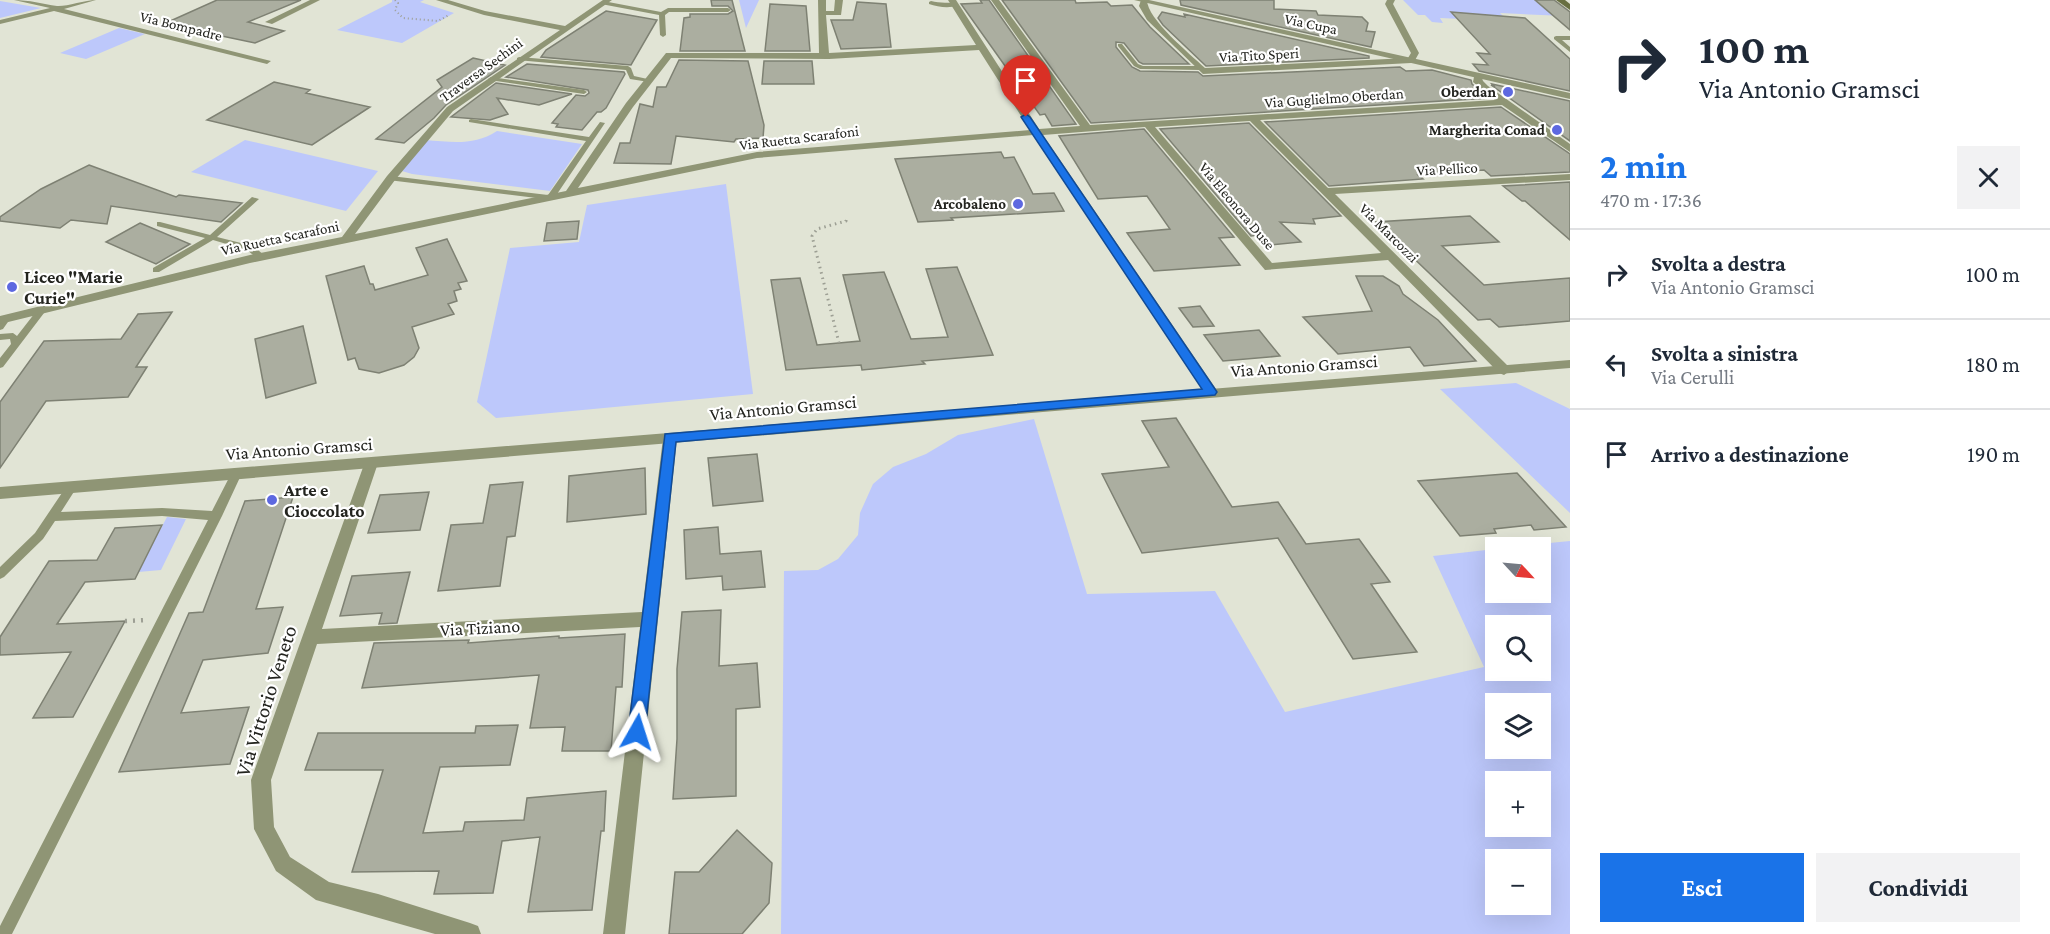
<!DOCTYPE html>
<html lang="it">
<head>
<meta charset="utf-8">
<style>
  body { margin:0; font-family:"Crimson Pro",serif; background:#f2f2f3; color:#1f2937; height:100vh; display:flex; flex-direction:column; font-size:22px; white-space:nowrap }
  * { box-sizing:border-box; margin:0 }
  p { font-size:20px; color:#747a83 }
  .icon { flex:none; width:33px; height:33px; fill:none; stroke:currentColor; stroke-width:2; stroke-linecap:round; stroke-linejoin:round }
  .map { position:relative; flex:1; overflow:hidden }
  .side { display:flex; flex-direction:column; background:#fff; width:480px }
  .side>* { flex:none }
  .guide { background:#fff; color:#1f2937; overflow:hidden }
  .needle { width:39px; rotate:116deg }
  .tools { position:absolute; left:1485px; top:537px; display:grid; gap:12px }
  .tools a { display:grid; place-items:center; width:66px; height:66px; border-radius:0px; background:#fff; box-shadow:0 6px 24px #0002; font-size:30px }
  .pin { position:absolute; display:grid; place-items:center; width:51px; height:51px; color:#fff; margin:-62px -26px; border-radius:50% 50% 50% 0; rotate:-45deg; box-shadow:0 0 6px #0007 }
  .pin .icon { rotate:45deg }
  .me { position:absolute; width:66px; margin:-33px; rotate:6deg; stroke-linejoin:round; filter:drop-shadow(0 0 4px #0008) }
  .turn { display:flex; align-items:center; gap:21px; height:126px; padding:0 30px; font-size:27px }
  .turn .icon { width:78px; height:78px; stroke-width:2.5 }
  .turn b { display:block; font-size:42px; line-height:51px }
  .round { display:grid; place-items:center; flex:none; width:63px; height:63px; border-radius:0px; background:#f2f2f3 }
  .summary { display:flex; align-items:center; justify-content:space-between; height:102px; padding:0 30px }
  h1 { font-size:36px; font-weight:700; line-height:45px; color:#1a73e8 }
  .button { display:flex; gap:12px; margin-top:auto; padding:12px 30px }
  .button a { flex:1; height:69px; border-radius:0px; background:#1a73e8; color:#fff; font-size:24px; font-weight:700; line-height:69px; text-align:center }
  .button a+a { background:#f2f2f3; color:#1f2937 }
  ul { padding:0; list-style:none }
  li { display:flex; align-items:center; gap:18px; height:90px; padding:0 30px; border-top:2px solid #e0e1e3 }
  li div { flex:1 }
  li b { display:block; font-size:22px }
  li em { font-style:normal }
  main { display:flex; flex:1; min-height:0 }
  .map>svg:first-child { display:block }
</style>
</head>
<body>
<main>
<div class="map">
<svg width="1570" height="934" viewBox="0 0 1570 934">
  <rect width="100%" height="100%" fill="#e1e4d5"/>
  <path fill="#bdc8fb" fill-rule="evenodd" d="M392 0H424L420 2 454 13 402 43 337 30 392 2Z
    M739 0H759L746 28Z
    M1403 0H1548L1564 16 1500 13 1508 21 1440 18 1443 23 1432 22 1425 15H1418Z
    M0 1 41 8 0 18Z
    M119 28 145 34 86 59 60 53Z
    M497 131 582 144 550 191 412 174 402 171 425 140C452 142 474 146 497 131Z
    M245 140 378 171 346 211 191 172Z
    M726 184 753 394 496 418 477 402 510 248 579 242 587 205Z
    M1516 383 1570 409V513L1440 389Z
    M1034 419 1087 594 1215 591 1285 712 1484 667 1433 556 1495 549 1496 592H1540V548L1509 547 1570 541V934H781L784 571 818 570 838 559 858 535 860 513 873 484 893 467 926 454 958 435ZM1496 626H1540V670H1496ZM1496 704H1540V748H1496ZM1496 782H1540V826H1496ZM1496 860H1540V904H1496Z
    M167 517 186 519 161 570 138 572Z"/>
  <path fill="#abaea0" stroke="#7e8173" stroke-width="1.5" d="M217 0H301L248 22 284 31 255 43 179 27 184 25 168 22Z
    M711 0H732L745 51H680L684 18 690 17V14H728L733 11 728 6H712Z
    M980 0H989L1076 124 1052 126 1045 114 1040 115 961 4 982 3Z
    M1002 0H1075L1076 3 1107 2 1111 6 1132 5 1150 27 1189 64H1143L1139 62 1124 43 1116 42V47L1132 67 1140 71 1198 72 1203 76 1400 67 1406 71 1432 70 1471 80 1472 84 1489 98 1091 123Z
    M1180 0H1274V9L1316 11 1318 15 1362 17 1368 23 1366 31 1375 32 1371 47 1181 5Z
    M1535 0H1554L1570 12V30Z
    M857 2 886 4 891 47 841 49 831 20H853Z
    M770 4 806 6 810 51H765Z
    M606 11 657 20 631 65 541 57 546 50Z
    M1162 12 1185 17 1184 14 1369 56V58L1206 66 1163 25 1158 18Z
    M1451 12 1525 18 1570 59V91L1479 71 1473 64 1488 65 1477 53 1490 54Z
    M473 58 505 65 446 105 434 118 404 143 376 139 442 87 437 80Z
    M679 60 748 61 764 125 763 138 736 139 734 142 676 136 671 164 614 163 620 143H630L640 104 653 107 657 87H666Z
    M764 61H812L814 84H762Z
    M527 64 624 72 625 74 606 108 601 112H597L582 130 556 127 558 124 552 123 576 95 585 96 589 93 588 90 506 77Z
    M274 82 310 90 306 93 370 107 312 145 207 120Z
    M496 83 572 94 539 105 497 98 508 114 490 120 451 117Z
    M1492 84 1570 101V141L1491 85 1495 87Z
    M1501 107 1570 154V172L1491 176 1484 170 1418 175 1423 179 1329 186 1265 122Z
    M1249 123 1341 216 1313 219 1315 224 1280 222 1301 242 1269 245 1260 235 1251 236 1160 129Z
    M1144 129 1234 237 1219 238 1240 265 1154 271 1127 233 1170 229 1147 196 1098 199 1059 136Z
    M1001 152 1004 158 1014 157 1033 194 1054 193 1064 211 951 218 953 220 918 222 895 159Z
    M89 165 176 197 179 195 242 203 221 222 111 206 107 224 71 220 60 228 0 221V217L41 189Z
    M1570 182V240L1525 201H1522L1503 186Z
    M1470 216 1499 242 1442 246 1484 285 1570 278V321L1499 327 1490 319 1478 320 1376 222Z
    M579 221 577 239 544 241 547 223Z
    M140 223 190 244 156 264 106 242Z
    M447 239 467 281 458 283 461 289 454 291 457 301 448 304 454 314 412 327 419 348 414 357 404 365 379 373 359 369 355 358 348 360 326 276 364 266 370 284H373L375 290 428 275 416 248Z
    M957 267 993 355 922 361 925 364 862 370 861 365 786 370 771 280 800 278 817 345 860 341 843 275 884 272 911 339 948 337 926 269Z
    M1356 276H1383L1399 286 1403 294 1438 320 1476 361 1424 366 1410 347 1338 354 1303 317 1372 311Z
    M1200 306 1214 326 1193 327 1179 308Z
    M172 312 136 367H147L128 397 46 401 0 468V402L44 341 121 339 138 314Z
    M303 326 316 383 266 398 255 339Z
    M1259 330 1280 356 1223 361 1204 335Z
    M1176 418 1232 507 1278 502 1306 544 1359 539 1390 582 1371 584 1417 652 1353 659 1278 538 1142 553 1102 474 1169 467 1142 421Z
    M757 454 763 501 713 506 708 458Z
    M645 468 646 514 567 522 569 476Z
    M1517 473 1566 527 1534 530 1531 525 1494 529 1496 533 1460 536 1418 481Z
    M523 482 515 536 507 537 500 586 438 591 451 525 483 523 490 485Z
    M429 492 420 530 368 533 380 495Z
    M293 497 256 609 283 607 268 653 203 660 181 713 249 707 230 764 119 772 189 613 203 612 245 501Z
    M162 525 135 579 85 582 57 624 125 621 73 717 33 718 71 652 0 655V637L49 561 97 560 115 528Z
    M718 527 720 554 761 551 765 587 723 590 722 576 686 579 684 530Z
    M410 572 397 623 379 624 382 613 340 616 352 576Z
    M721 610 719 666 757 663 760 707 736 709V796L673 799 677 739V669L682 612Z
    M625 634 622 687H616L611 751H562L565 727 530 728 539 675 362 688 374 643 469 640 468 643 559 636V638Z
    M518 725 510 765 440 767 423 833 463 831 465 822 524 820 527 798 606 791 604 831H601L592 910 528 912 540 837 502 841 493 893 434 894 439 871 352 872 383 770H305L318 733H475L476 726Z
    M737 830 772 863 769 903 742 934H669L675 872H699Z"/>
  <g fill="none" stroke-linecap="round" stroke-linejoin="round">
    <path stroke="#9d9f94" stroke-width="2" stroke-dasharray="1 3" stroke-linecap="butt" d="M395 0 398 3 395 10 403 18 438 21 449 15"/>
    <path stroke="#9d9f94" stroke-width="3" stroke-dasharray="1.5 4" stroke-linecap="butt" d="M839 343 812 236 817 229 846 221V216"/>
    <path stroke="#9d9f94" stroke-width="4.5" stroke-dasharray="2 6" stroke-linecap="butt" d="M125 621 147 620"/>
    <path fill="#8f9575" fill-rule="evenodd" d="M603 1 661 12 668 8H728L731 10 728 12H669L665 15 666 35 663 37 660 35 659 15 601 4 600 3Z
      M931 1C940 4 950 1 958 5 950 9 938 7 929 4V2Z
      M1556 36H1570V40H1562L1570 47V52L1554 39V37Z
      M1118 44H1122L1138 64 1143 66H1200L1203 68 1200 70 1140 69 1134 66 1118 46Z
      M519 57 628 66 631 68 634 76 652 80 649 82 630 79 626 70 517 60V58Z
      M491 77 584 90 587 92 584 94 489 80 488 79Z
      M471 119 589 137 600 122 605 123 553 200 388 180V176H391L548 195 586 141 469 122V120Z
      M252 197 259 199 217 237 253 246 264 255V259H258L247 250 213 240 159 272H153V268L205 238 157 226V222H160L210 235Z
      M41 308 44 309V313L3 367 0 368V358L11 344 10 339 0 340V334L13 333 17 336 38 309Z
      M6 316 10 319 3 329 0 330V321Z
      M237 469 242 473 222 516 12 934H0V926L208 520 162 516 55 521 43 539 4 577 0 579V567L35 533 68 484H76L77 487 61 512 162 508 212 511 233 470Z"/>
    <path fill="#8f9575" fill-rule="evenodd" d="M14 0C29 0 43 4 57 6 65 7 85 0 96 0L64 9 271 61 267 64 54 11 0 24V20L50 8Z
      M310 0H320L272 24 265 22Z
      M436 0H448L485 11 565 26 603 0H612L453 111 395 180 355 234 566 191 626 103 666 53H819L818 0H826V11H834L835 0H843L841 15H826L829 53 976 45 948 0H956L1039 129 1080 126 991 0H999L1090 125 1495 100 1473 82 1474 77 1478 74 1481 75 1483 81 1488 86 1570 144V152L1502 105 1260 120 1328 188 1570 174V180L1335 194 1509 367 1511 370 1504 375 1499 373 1388 260 1265 270 1145 127 1043 135 1216 389 1218 392 1216 395H1206L1033 135 757 158 250 263 0 324V316L250 255 342 237 387 176 447 107 560 30 484 15ZM979 50 1030 130 757 152 578 188 633 107 671 58 829 59ZM1250 121 1381 253 1272 263 1155 127Z
      M1141 0H1147C1147 19 1190 54 1205 68L1408 58 1411 53 1385 4 1387 0H1395L1393 4 1419 53 1414 62 1411 63 1203 74 1147 20 1139 6Z
      M670 433 677 438 625 934H603L640 627 317 644 271 780 274 827 290 857 329 882 378 894 470 923 478 926 481 934H435L316 900 276 871 254 829 251 780 366 459H376L378 463 322 629 642 612 663 438Z"/>
    <path fill="#8f9575" fill-rule="evenodd" d="M1134 0H1149L1570 93V99Z
      M1570 360V368L0 499V487Z"/>
    <path fill="#686f41" fill-rule="evenodd" d="M1556 0H1565L1570 4V10Z"/>
  </g>
  <path fill="#1a73e8" stroke="#114b97" stroke-width="1.5" d="M1026 114 1030 117 1215 389 1217 392 1215 395 676 442 645 732 643 738 637 740 631 738 628 732 665 434 1202 389 1021 117Z"/>
  <g fill="#5d68e0" stroke="#fff" stroke-width="2">
    <circle cx="1508" cy="92" r="6"/>
    <circle cx="1557" cy="130" r="6"/>
    <circle cx="1018" cy="204" r="6"/>
    <circle cx="12" cy="287" r="6"/>
    <circle cx="272" cy="500" r="6"/>
  </g>
  <g text-anchor="middle" dominant-baseline="central" stroke-width="4.5" stroke-linejoin="round" paint-order="stroke">
    <g font-size="15" fill="#23241f" stroke="#fff">
      <text transform="translate(1311 24) rotate(12)">Via Cupa</text>
      <text transform="translate(181 26) rotate(14)">Via Bompadre</text>
      <text transform="translate(1259 55) rotate(-3)">Via Tito Speri</text>
      <text transform="translate(481 70) rotate(-36)">Traversa Sechini</text>
      <text transform="translate(1334 98) rotate(-4)">Via Guglielmo Oberdan</text>
      <text transform="translate(799 138) rotate(-7)">Via Ruetta Scarafoni</text>
      <text transform="translate(1447 169) rotate(-3)">Via Pellico</text>
      <text transform="translate(1237 206) rotate(50)">Via Eleonora Duse</text>
      <text transform="translate(1389 233) rotate(45)">Via Marcozzi</text>
      <text transform="translate(280 238) rotate(-12)">Via Ruetta Scarafoni</text>
    </g>
    <g font-size="15" font-weight="bold" fill="#23241f" stroke="#fff" text-anchor="end">
      <text x="1496" y="92">Oberdan</text>
      <text x="1545" y="130">Margherita Conad</text>
      <text x="1006" y="204">Arcobaleno</text>
    </g>
    <g font-size="18" font-weight="bold" fill="#23241f" stroke="#fff" text-anchor="start">
      <text x="24" y="277">Liceo "Marie<tspan x="24" dy="21">Curie"</tspan></text>
      <text x="284" y="490">Arte e<tspan x="284" dy="21">Cioccolato</tspan></text>
    </g>
    <g font-size="18" fill="#23241f" stroke="#fff">
      <text transform="translate(1304 366) rotate(-4)">Via Antonio Gramsci</text>
      <text transform="translate(783 408) rotate(-5)">Via Antonio Gramsci</text>
      <text transform="translate(299 449) rotate(-4)">Via Antonio Gramsci</text>
      <text transform="translate(480 628) rotate(-3)">Via Tiziano</text>
    </g>
    <g font-size="21" fill="#23241f" stroke="#fff">
      <text transform="translate(266 701) rotate(-72)">Via Vittorio Veneto</text>
    </g>
  </g>
</svg>
<div class="tools">
<a><svg class="needle" viewBox="-14 -14 28 28"><path d="M0-13l5 13h-10z" fill="#e53935"/><path d="M0 13l5-13h-10z" fill="#747a83"/></svg></a>
<a><svg class="icon" aria-label="search" viewBox="0 0 24 24"><circle cx="10" cy="10" r="6"/><path d="M15 15l6 6"/></svg></a>
<a><svg class="icon" aria-label="layers" viewBox="0 0 24 24"><path d="M12 4l9 5-9 5-9-5zM3 14l9 5 9-5"/></svg></a>
<a>+</a>
<a>−</a>
</div>
<div class="pin" style="left:1026px;top:117px;background:#d93025"><svg class="icon" aria-label="arrive" viewBox="0 0 24 24"><path d="M6 21V4h12l-3 4 3 4H6"/></svg></div>
<svg class="me" style="left:637px;top:732px" viewBox="-20 -20 40 40"><path d="M0-17L14 15 0 8-14 15z" fill="#1a73e8" stroke="#fff" stroke-width="4"/></svg>
</div>
<section class="side">
<div class="guide">
<div class="turn"><svg class="icon" aria-label="right" viewBox="0 0 24 24"><path d="M7 20v-9h11M14 6l5 5-5 5"/></svg><div><b>100 m</b>Via Antonio Gramsci</div></div>
</div>
<div class="summary"><div><h1>2 min</h1><p>470 m · 17:36</p></div><a class="round"><svg class="icon" aria-label="close" viewBox="0 0 24 24"><path d="M6 6l12 12M18 6L6 18"/></svg></a></div>
<ul>
<li><svg class="icon" aria-label="right" viewBox="0 0 24 24"><path d="M7 20v-9h11M14 6l5 5-5 5"/></svg><div><b>Svolta a destra</b><p>Via Antonio Gramsci</p></div><em>100 m</em></li>
<li><svg class="icon" aria-label="left" viewBox="0 0 24 24"><path d="M17 20v-9H6M10 6l-5 5 5 5"/></svg><div><b>Svolta a sinistra</b><p>Via Cerulli</p></div><em>180 m</em></li>
<li><svg class="icon" aria-label="arrive" viewBox="0 0 24 24"><path d="M6 21V4h12l-3 4 3 4H6"/></svg><div><b>Arrivo a destinazione</b></div><em>190 m</em></li>
</ul>
<div class="button"><a>Esci</a><a>Condividi</a></div>
</section>
</main>
</body>
</html>
